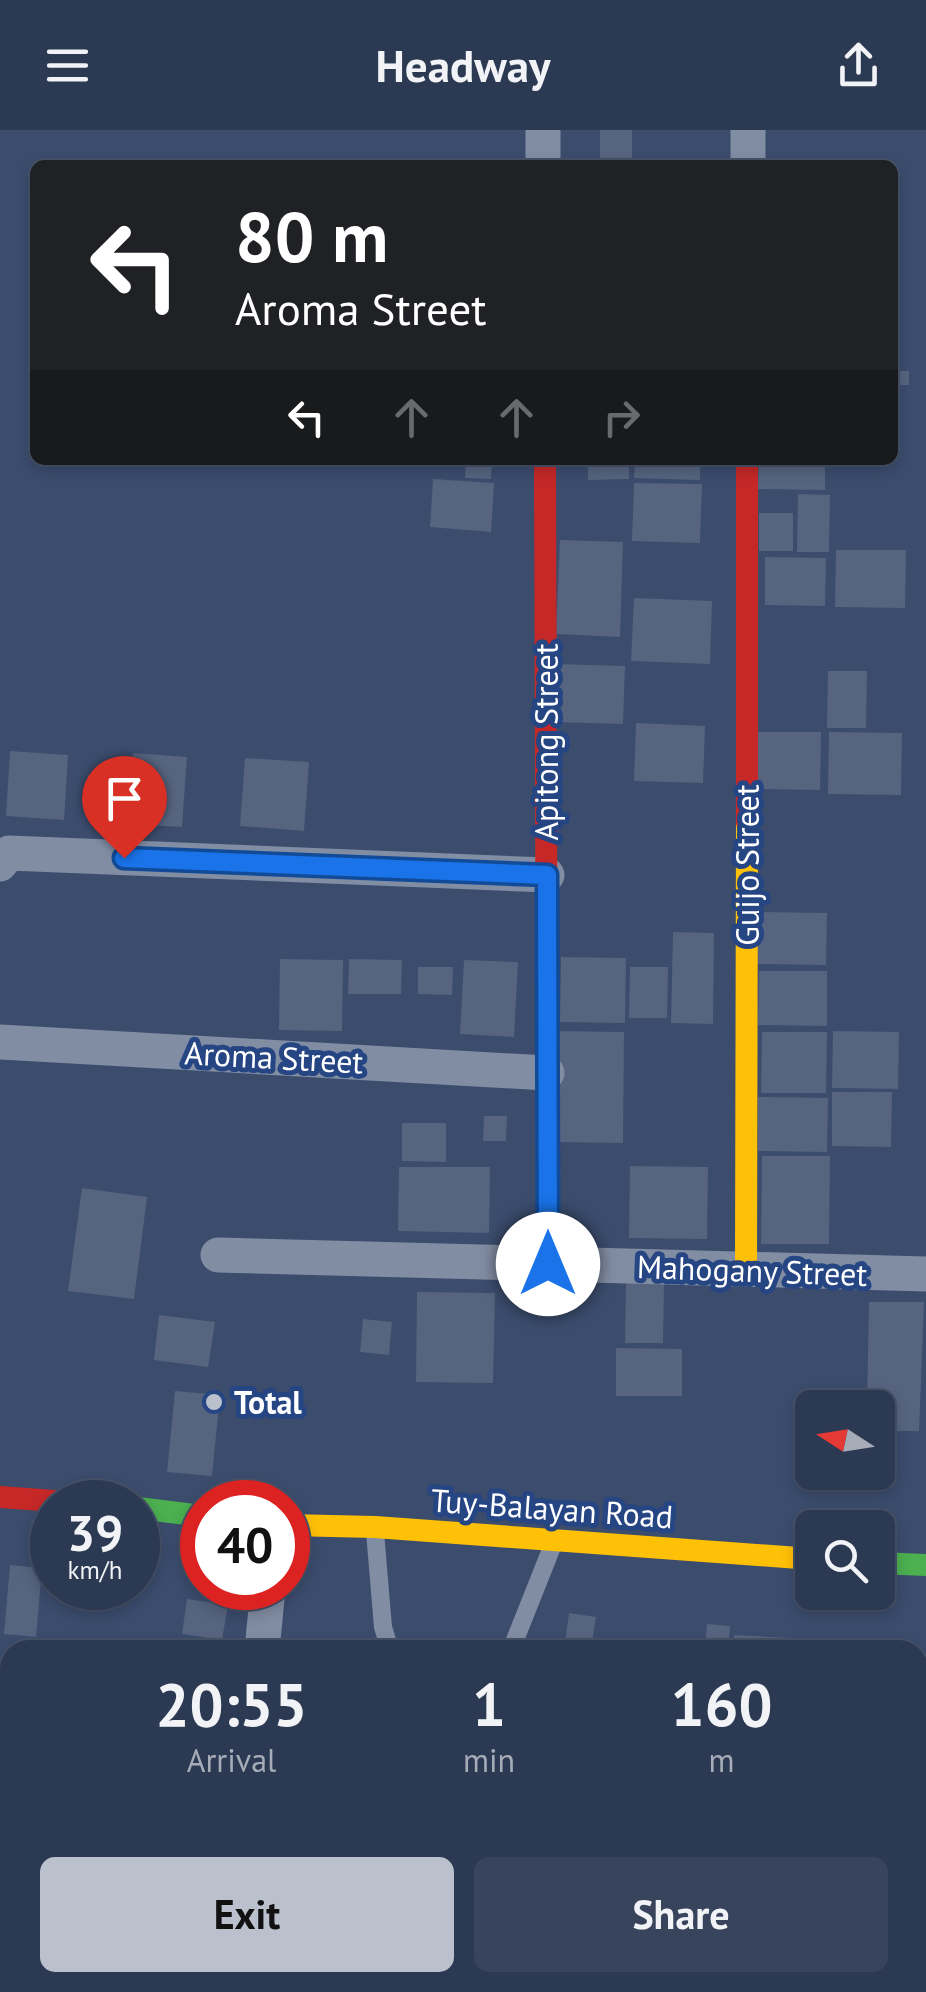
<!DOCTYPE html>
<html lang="en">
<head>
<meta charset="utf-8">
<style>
  body { margin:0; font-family:"PT Sans",sans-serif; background:#38445c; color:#f1f3f6; height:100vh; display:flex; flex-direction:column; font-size:38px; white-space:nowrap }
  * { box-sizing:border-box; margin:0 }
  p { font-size:32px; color:#a6acb8 }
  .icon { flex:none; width:55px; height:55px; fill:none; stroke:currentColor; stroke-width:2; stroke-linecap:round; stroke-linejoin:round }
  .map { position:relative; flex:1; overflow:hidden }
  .side { position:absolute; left:0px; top:1510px; width:928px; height:352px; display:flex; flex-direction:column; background:#2c3952; border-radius:30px 30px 0 0; box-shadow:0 5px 15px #0003,0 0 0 2px #485369 }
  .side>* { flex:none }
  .guide { position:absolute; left:30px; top:30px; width:868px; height:305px; border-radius:15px; box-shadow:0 5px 15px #0003,0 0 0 2px #485369; background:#202124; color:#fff; overflow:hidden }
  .needle { width:65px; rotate:282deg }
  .buttons { position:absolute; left:795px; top:1260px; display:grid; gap:20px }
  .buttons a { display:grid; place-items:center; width:100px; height:100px; border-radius:15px; background:#2c3952; box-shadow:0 5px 15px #0003,0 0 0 2px #485369; font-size:50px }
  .speed { position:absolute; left:30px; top:1350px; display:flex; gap:20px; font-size:50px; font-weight:700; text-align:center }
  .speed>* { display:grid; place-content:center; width:130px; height:130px; border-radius:50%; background:#2c3952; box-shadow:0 5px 15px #0003,0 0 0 2px #485369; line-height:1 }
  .speed small { font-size:25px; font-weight:400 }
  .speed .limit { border:15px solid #d22; background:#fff; color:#111 }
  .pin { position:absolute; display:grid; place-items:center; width:85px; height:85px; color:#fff; margin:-102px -42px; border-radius:50% 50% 50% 0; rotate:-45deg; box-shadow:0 0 10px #0007 }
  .pin .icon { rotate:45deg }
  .me { position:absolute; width:110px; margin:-55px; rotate:0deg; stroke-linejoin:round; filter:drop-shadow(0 0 8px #0008) }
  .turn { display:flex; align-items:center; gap:35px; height:210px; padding:0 40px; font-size:45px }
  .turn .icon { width:130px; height:130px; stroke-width:2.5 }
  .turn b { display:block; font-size:70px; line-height:85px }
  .lanes { display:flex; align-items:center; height:95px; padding:0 40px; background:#0003; justify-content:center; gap:50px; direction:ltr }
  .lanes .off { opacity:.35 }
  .eta { display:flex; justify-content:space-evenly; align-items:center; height:170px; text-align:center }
  .eta b { font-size:60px; font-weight:700; line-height:70px }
  .action { display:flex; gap:20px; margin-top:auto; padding:20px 40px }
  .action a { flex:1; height:115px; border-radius:15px; background:#bac0cc; color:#111; font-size:40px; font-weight:700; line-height:115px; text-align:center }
  .action a+a { background:#38445c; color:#f1f3f6 }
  header { display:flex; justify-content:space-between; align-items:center; height:130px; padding:0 40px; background:#2c3952; font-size:45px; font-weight:700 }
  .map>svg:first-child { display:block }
</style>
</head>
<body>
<header><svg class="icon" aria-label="menu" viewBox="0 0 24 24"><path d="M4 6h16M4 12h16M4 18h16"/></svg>Headway<svg class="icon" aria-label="share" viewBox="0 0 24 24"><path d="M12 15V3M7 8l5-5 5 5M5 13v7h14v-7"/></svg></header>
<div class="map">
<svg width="926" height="1862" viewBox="0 0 926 1862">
  <rect width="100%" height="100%" fill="#3b4c6d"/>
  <path fill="#56647f" d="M600 0H632V35H600Z
    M892 188H898V241H909V255H892Z
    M588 330H629V349L588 350Z
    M635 330H700V350L634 348Z
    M759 330H825V360L758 359Z
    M466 332 492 334 491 349 465 348Z
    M433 349 494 353 491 402 430 397Z
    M634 353 702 354 700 413 632 411Z
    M798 364 830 365 829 422H797Z
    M759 383H793V421H759Z
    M560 410 623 412 620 507 556 504Z
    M836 420H906L905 478 835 477Z
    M765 427 826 428 825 476 765 475Z
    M634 468 712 471 710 534 631 531Z
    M556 534 625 536 623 594 554 592Z
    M828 541H867L866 598H827Z
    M636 593 705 596 703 653 634 651Z
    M755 602H821L820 660 754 659Z
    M829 602 902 603 901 665 828 664Z
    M10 621 68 625 64 690 6 686Z
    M133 623 187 627 182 697 128 694Z
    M245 628 309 632 304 701 240 696Z
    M757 782 827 783 826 835 757 834Z
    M673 802 714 803 713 894 671 893Z
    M561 827 626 828 625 893 560 892Z
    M280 829 343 830 342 901 279 900Z
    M349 829 402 830 401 864H348Z
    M464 830 518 832 514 907 460 904Z
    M418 837H453L452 865 418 864Z
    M630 837H668L667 888H629Z
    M759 841H827V896L758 895Z
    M558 901 624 902 623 1013 556 1012Z
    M833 901 899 902 898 959 832 958Z
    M762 902H827L826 963H761Z
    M832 962H892L891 1017 832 1016Z
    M758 967 828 968 827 1022 758 1021Z
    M484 986H507L506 1011H483Z
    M402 993H446V1032L402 1031Z
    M762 1026H830L829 1114H761Z
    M630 1036 708 1037 707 1109 629 1108Z
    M399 1037H490L489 1103 398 1101Z
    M82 1058 147 1067 134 1169 68 1161Z
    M626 1153 664 1154 663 1213H625Z
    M417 1162 495 1163 493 1253 416 1252Z
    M869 1172H924L919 1301H878V1278H867Z
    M159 1185 215 1192 208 1237 154 1230Z
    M363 1189 392 1192 389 1225 360 1222Z
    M616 1218 682 1219V1266H616Z
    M175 1261 220 1265 212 1346 167 1342Z
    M10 1435 42 1438 36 1507 4 1504Z
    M187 1469 228 1475 222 1510 182 1504Z
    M569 1483 596 1487 591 1520H564Z
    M707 1494 730 1496 728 1520H705Z
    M734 1505 831 1510 830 1520H734Z
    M0 1606 10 1607V1717L0 1716Z
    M177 1852H221V1862H176Z
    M456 1852H500L517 1855 516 1862H455Z"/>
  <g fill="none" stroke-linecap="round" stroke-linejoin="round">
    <path stroke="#818da3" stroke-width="18" d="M375 1402 383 1497 390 1520
      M511 1520 552 1417"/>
    <path stroke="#818da3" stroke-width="35" d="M543 0V35
      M748 35V0
      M0 734 9 723 547 745
      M0 912 547 943
      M218 1125 926 1144
      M262 1520 268 1458
      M232 1862 233 1852"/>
    <path stroke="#4caf50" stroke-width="22" d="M138 1378 202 1386
      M878 1433 926 1435"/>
    <path stroke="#ffc107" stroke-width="22" d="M547 983 548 1134
      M746 1140 747 692
      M288 1395 375 1397 812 1429"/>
    <path stroke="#c62828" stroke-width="22" d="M545 330 547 983
      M747 692V330
      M0 1367 68 1372"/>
  </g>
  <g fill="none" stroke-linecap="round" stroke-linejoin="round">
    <defs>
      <path id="route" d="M124 728 547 745 548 1134"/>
    </defs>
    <use href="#route" stroke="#114b97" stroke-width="25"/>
    <use href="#route" stroke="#1a73e8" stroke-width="18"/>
  </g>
  <circle fill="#bac0cc" stroke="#254583" stroke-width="4" cx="214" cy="1272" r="10"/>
  <g text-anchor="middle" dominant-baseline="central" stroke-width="10" stroke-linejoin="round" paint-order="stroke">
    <g font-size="32" fill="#fff" stroke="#254583">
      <text transform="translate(546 612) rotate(-90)">Apitong Street</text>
      <text transform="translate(747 735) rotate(-90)">Guijo Street</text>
      <text transform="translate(274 927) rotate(3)">Aroma Street</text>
      <text transform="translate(752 1140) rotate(2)">Mahogany Street</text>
      <text transform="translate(552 1378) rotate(4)">Tuy-Balayan Road</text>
    </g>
    <g font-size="32" font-weight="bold" fill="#fff" stroke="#254583" text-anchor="start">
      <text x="234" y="1272">Total</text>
    </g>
  </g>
</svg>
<div class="buttons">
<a><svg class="needle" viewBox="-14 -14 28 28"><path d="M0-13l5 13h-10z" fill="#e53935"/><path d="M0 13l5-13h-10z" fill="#a6acb8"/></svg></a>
<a><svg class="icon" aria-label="search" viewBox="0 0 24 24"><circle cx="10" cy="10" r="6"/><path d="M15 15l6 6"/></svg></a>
</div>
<div class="speed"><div>39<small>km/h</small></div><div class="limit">40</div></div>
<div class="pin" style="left:124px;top:728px;background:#d93025"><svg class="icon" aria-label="arrive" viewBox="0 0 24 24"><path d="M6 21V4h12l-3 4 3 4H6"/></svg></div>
<svg class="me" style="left:548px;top:1134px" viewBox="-20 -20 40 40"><circle r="19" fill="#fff"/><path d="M0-13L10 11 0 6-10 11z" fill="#1a73e8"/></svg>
<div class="guide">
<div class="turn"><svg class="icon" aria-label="left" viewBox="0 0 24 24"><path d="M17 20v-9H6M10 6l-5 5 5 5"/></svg><div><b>80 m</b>Aroma Street</div></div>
<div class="lanes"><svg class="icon" aria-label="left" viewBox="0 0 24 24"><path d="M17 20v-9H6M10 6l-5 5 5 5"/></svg><svg class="icon off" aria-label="ahead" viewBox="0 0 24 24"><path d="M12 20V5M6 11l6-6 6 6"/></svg><svg class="icon off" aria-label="ahead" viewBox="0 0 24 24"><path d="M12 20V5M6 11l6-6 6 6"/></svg><svg class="icon off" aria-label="right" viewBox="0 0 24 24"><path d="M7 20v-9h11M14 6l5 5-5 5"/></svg></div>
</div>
<section class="side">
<div class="eta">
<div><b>20:55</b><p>Arrival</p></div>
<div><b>1</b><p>min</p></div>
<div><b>160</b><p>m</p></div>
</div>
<div class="action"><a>Exit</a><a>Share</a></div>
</section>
</div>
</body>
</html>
